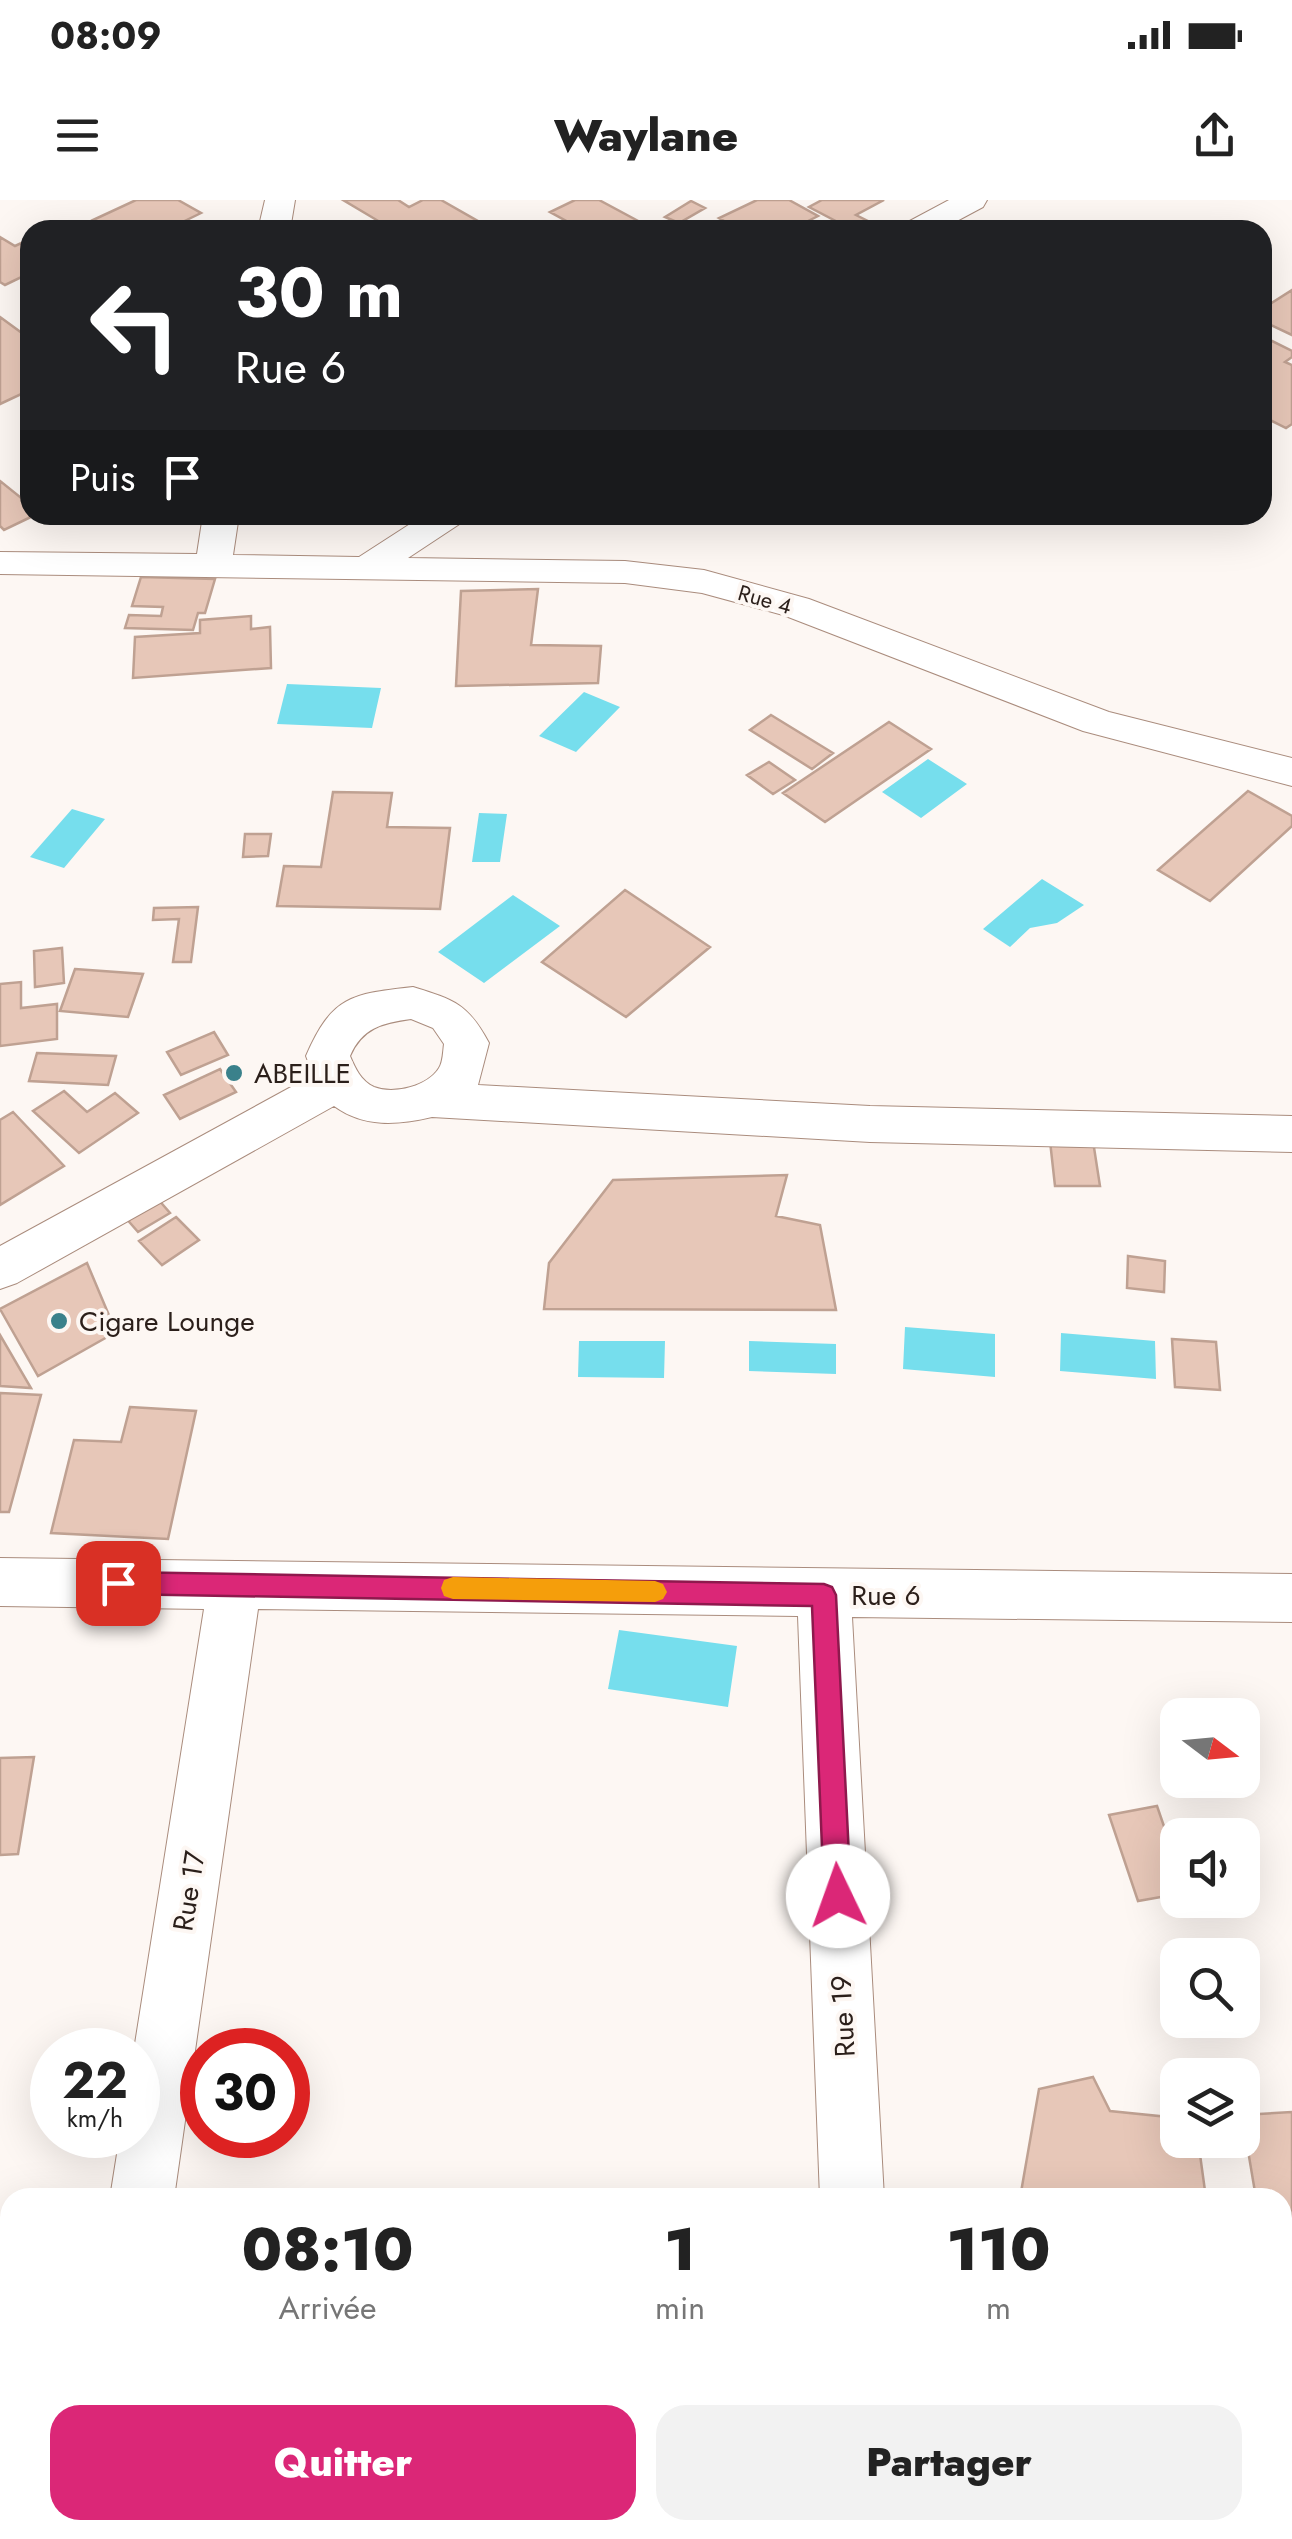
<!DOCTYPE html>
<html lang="fr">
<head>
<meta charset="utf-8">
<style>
  body { margin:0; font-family:Jost,sans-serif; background:#f2f2f2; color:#222; height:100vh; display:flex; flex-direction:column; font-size:38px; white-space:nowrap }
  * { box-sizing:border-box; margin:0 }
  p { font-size:32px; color:#767676 }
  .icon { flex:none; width:55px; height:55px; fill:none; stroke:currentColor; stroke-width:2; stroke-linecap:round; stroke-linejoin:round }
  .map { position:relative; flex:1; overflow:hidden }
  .details { position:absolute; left:0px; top:1988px; width:1292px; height:352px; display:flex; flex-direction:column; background:#fff; border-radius:30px 30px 0 0; box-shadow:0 10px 40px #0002 }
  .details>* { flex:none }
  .guide { position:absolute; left:20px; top:20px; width:1252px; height:305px; border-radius:30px; box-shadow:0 10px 40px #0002; background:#202124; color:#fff; overflow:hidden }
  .needle { width:65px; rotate:106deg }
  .controls { position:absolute; left:1160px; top:1498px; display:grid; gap:20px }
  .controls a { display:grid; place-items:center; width:100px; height:100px; border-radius:20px; background:#fff; box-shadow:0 10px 40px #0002; font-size:50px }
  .speed { position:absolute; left:30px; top:1828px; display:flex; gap:20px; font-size:50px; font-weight:700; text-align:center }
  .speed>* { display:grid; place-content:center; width:130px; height:130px; border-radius:50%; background:#fff; box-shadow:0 10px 40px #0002; line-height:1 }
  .speed small { font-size:25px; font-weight:400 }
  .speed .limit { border:15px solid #d22; background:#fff; color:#111 }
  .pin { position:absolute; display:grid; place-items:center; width:85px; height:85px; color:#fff; margin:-42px; border-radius:20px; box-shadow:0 5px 15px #0006 }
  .me { position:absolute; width:110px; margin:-55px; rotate:357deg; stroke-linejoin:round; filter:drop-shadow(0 0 8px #0008) }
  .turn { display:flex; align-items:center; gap:35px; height:210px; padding:0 50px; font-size:45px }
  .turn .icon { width:130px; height:130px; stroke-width:2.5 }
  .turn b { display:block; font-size:70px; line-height:85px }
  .then { display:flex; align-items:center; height:95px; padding:0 50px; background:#0003; gap:20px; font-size:38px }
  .eta { display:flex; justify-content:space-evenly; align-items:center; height:170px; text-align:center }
  .eta b { font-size:60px; font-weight:800; line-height:70px }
  .action { display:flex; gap:20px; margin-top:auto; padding:20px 50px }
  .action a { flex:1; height:115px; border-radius:30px; background:#db2777; color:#fff; font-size:40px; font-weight:800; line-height:115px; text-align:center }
  .action a+a { background:#f2f2f2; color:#222 }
  .status { display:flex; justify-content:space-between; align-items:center; height:70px; padding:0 50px; background:#fff; direction:ltr }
  .status svg { height:28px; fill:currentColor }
  header { display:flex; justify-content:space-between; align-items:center; height:130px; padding:0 50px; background:#fff; font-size:45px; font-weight:800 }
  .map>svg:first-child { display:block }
</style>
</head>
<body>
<div class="status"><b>08:09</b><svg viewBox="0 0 49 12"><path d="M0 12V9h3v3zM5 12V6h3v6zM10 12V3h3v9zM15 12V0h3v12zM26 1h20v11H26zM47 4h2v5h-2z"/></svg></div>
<header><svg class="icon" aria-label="menu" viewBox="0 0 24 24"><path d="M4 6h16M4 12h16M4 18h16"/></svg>Waylane<svg class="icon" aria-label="share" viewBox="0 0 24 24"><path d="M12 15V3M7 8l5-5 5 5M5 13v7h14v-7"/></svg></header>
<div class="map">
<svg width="1292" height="2339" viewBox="0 0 1292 2339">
  <rect width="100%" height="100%" fill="#fdf7f3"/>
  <path fill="#76deed" d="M287 484 381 488 372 528 277 524Z
    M584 492 620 507 576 552 539 536Z
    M928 559 967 584 921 618 882 592Z
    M72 609 105 619 64 668 30 657Z
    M479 613 507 614 500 662H472Z
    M1042 679 1084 705 1057 723 1030 728 1010 747 983 729Z
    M513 695 560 726 484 783 438 752Z
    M905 1127 995 1134V1177L903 1169Z
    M1061 1133 1155 1141 1156 1179 1060 1171Z
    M579 1141H665L664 1178 578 1177Z
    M749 1141 836 1144V1174L749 1171Z
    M619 1430 737 1446 728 1507 608 1489Z"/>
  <path fill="#e7c7b8" stroke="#bfa192" stroke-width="2.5" d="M136 0H178L201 13 166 30H109L93 20Z
    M343 0H398L409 7 423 0H441L476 20 455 30H363L380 22Z
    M575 0H599L655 30H606L595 24 583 30 550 12Z
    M757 0H789L818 16 790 30H740L719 18Z
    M822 0H884L856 15 884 29 853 30 809 7Z
    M691 1 705 8 679 23 665 17Z
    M0 37 15 46 30 39V73L5 85 0 82Z
    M1292 90V135L1262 121V109Z
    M0 117 30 139V190L0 204Z
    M1262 136 1292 151V157L1285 162 1292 165V224L1286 228 1262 216Z
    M0 281 30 305V315H35L4 330 0 326Z
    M141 377 215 379 205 413H198L193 430 125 428 129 415 161 416 163 407 132 406Z
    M538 389 531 445 601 446 598 483 456 486 461 391Z
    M251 416V429L270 427 271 468 133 478 135 437 200 433V420Z
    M771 515 833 553 812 569 750 530Z
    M889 522 931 549 825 622 783 593Z
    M769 562 795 580 773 594 747 575Z
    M1248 591 1292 616V626L1210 701 1158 670Z
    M333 592 392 593 387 627 450 628 440 709 277 706 284 666 321 667Z
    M245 634H271L268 656 243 657Z
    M625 690 710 747 626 817 542 762Z
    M198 707 191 762H173L179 719 153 720 154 708Z
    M62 748 64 783 35 787 34 751Z
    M75 769 143 774 128 817 60 811Z
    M21 782V808L57 804V839L0 846V784Z
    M214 832 228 855 181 875 167 852Z
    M37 853 116 856 108 885 29 881Z
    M220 869 236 892 180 919 164 895Z
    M64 891 87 912 115 893 138 913 79 953 33 911Z
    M13 912 64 966 0 1005V920Z
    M1050 941H1093L1100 986H1055Z
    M787 975 776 1016 820 1025 836 1110 544 1109 549 1063 613 980Z
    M157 998 170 1013 138 1032 125 1017Z
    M176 1017 199 1040 162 1065 139 1041Z
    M1128 1056 1165 1061 1164 1092 1127 1088Z
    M87 1063 116 1132 38 1176 0 1109Z
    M0 1135 31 1188 0 1186Z
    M1172 1139 1216 1142 1220 1190 1175 1187Z
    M0 1193 41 1195 9 1312H0Z
    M130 1207 196 1211 168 1339 51 1333 74 1240 121 1242Z
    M34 1557 18 1654 0 1655V1558Z
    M1157 1606 1178 1667V1694L1138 1701 1109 1615Z
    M1093 1877 1110 1911 1178 1918V1940H1198L1206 1998H1020L1039 1889Z
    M1292 1912V2022L1282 2023V1998H1256L1242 1915Z"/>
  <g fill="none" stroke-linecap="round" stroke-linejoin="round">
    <defs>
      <path id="street" d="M265 0H295L290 30H258Z
        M949 0H987L983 7 940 30H901L906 23Z
        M203 315H239L233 355 359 357 424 315H466L461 323 408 358 625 361 704 370 809 399 1109 512 1292 558V586L1083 531 783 415 702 393 625 383 0 374V352L197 354Z
        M413 787C455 800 468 804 489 843L478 885 870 906 1292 916V952L870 942 432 917C398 925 364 928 334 906L17 1083 0 1089V1046L313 875 306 856C332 796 351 794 413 787ZM411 819 433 828 444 844C443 851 443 862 439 868 428 886 394 895 374 887 361 881 355 868 350 856 362 828 382 823 411 819Z
        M0 1358 1292 1374V1422L852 1417 884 1998H820L798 1416 258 1409 174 1998H110L120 1935H138V1850H134L204 1409 0 1406Z
        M56 2330H126L125 2339H55Z
        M832 2330H902L903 2339H833Z"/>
    </defs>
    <use href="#street" stroke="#aa8c7d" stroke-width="2"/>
    <use href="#street" fill="#fff" fill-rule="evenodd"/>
  </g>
  <path fill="#db2777" stroke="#8e194d" stroke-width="2.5" d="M118 1372 824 1384 832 1387 836 1395 851 1696 847 1706 838 1709 828 1706 824 1696 812 1406 118 1394 109 1390 105 1383 109 1375Z"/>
  <path fill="#f59e0b" d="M453 1377 655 1381 663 1384 667 1392 663 1399 655 1402 453 1399 444 1396 441 1388 444 1380Z"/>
  <g fill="#3a818b" stroke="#fdf7f3" stroke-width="4">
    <circle cx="234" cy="873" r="10"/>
    <circle cx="59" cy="1121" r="10"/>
  </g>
  <g text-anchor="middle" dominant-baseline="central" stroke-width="8" stroke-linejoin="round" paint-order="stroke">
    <g font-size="22" fill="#2b1f1a" stroke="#fdf7f3">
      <text transform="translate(765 399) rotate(16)">Rue 4</text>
    </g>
    <g font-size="28" fill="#2b1f1a" stroke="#fdf7f3" text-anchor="start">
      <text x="254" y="873">ABEILLE</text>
      <text x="79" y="1121">Cigare Lounge</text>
    </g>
    <g font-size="28" fill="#2b1f1a" stroke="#fdf7f3">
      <text x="886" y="1395">Rue 6</text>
      <text transform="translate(189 1691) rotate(-81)">Rue 17</text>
      <text transform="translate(843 1816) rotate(-93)">Rue 19</text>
    </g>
  </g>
</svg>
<div class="controls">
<a><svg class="needle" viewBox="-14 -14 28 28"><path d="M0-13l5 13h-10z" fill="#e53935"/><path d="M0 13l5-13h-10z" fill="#767676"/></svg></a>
<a><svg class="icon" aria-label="sound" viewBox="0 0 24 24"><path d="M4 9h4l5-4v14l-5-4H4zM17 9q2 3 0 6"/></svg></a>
<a><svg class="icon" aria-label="search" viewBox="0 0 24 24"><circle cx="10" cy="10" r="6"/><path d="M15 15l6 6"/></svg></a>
<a><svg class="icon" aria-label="layers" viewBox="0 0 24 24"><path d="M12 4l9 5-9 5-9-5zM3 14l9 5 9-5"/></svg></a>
</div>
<div class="speed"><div>22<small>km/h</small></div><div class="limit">30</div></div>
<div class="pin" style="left:118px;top:1383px;background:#d93025"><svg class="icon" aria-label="arrive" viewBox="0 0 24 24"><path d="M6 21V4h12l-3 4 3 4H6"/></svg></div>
<svg class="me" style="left:838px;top:1696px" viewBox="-20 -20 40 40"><circle r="19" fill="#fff"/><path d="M0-13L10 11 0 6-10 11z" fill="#db2777"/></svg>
<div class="guide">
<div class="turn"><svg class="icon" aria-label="left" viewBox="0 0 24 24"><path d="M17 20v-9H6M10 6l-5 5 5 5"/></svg><div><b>30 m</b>Rue 6</div></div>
<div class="then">Puis<svg class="icon" aria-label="arrive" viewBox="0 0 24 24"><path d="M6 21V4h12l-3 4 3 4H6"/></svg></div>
</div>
<section class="details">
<div class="eta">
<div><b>08:10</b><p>Arrivée</p></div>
<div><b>1</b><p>min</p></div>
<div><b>110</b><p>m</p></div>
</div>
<div class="action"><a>Quitter</a><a>Partager</a></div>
</section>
</div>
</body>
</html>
